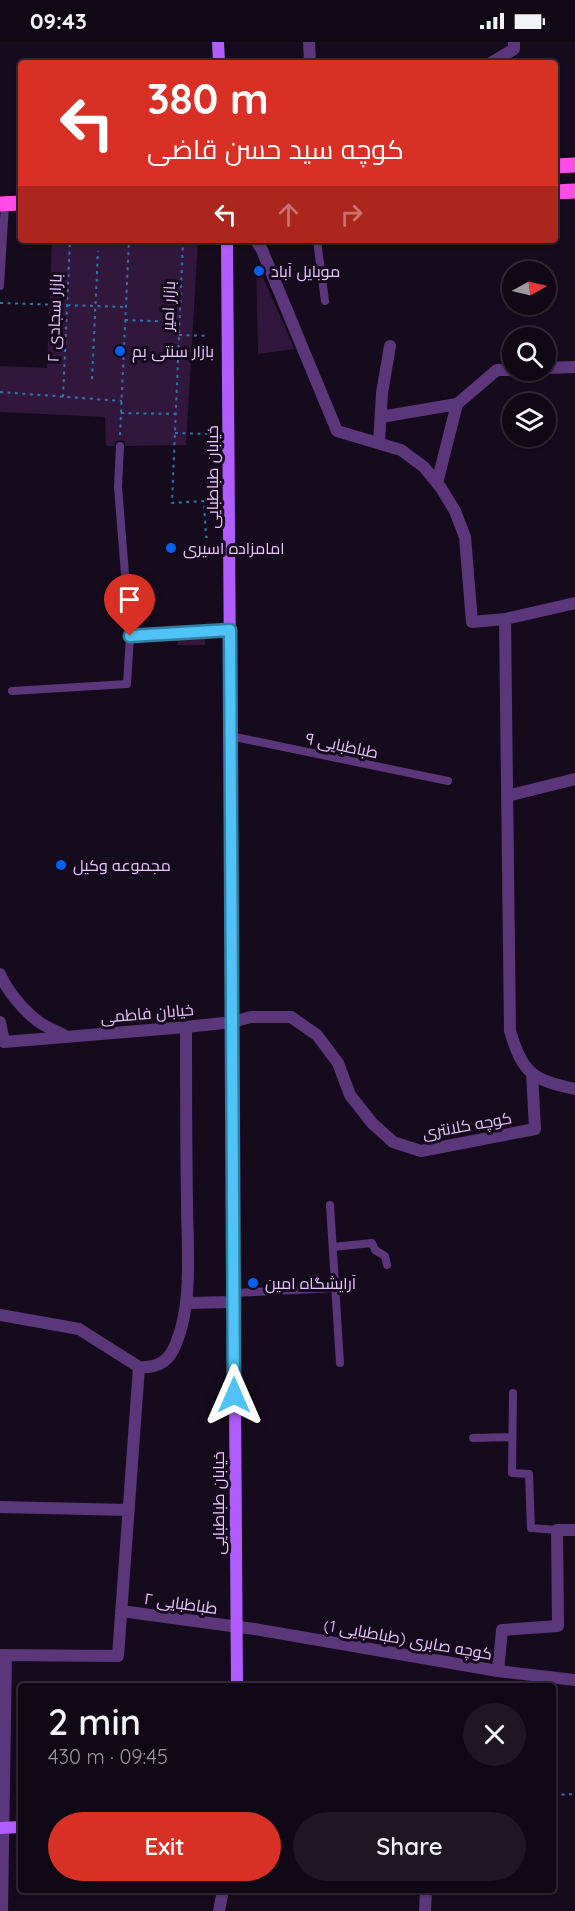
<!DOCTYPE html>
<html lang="en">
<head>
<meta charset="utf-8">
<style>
  body { margin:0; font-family:Quicksand,Cairo,sans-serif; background:#1e1622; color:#f1f3f6; height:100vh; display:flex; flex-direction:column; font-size:22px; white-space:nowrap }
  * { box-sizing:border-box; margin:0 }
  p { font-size:20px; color:#9c9aa0 }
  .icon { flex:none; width:33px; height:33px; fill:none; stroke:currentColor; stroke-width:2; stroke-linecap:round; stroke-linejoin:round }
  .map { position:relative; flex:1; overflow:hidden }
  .sheet { position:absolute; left:18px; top:1641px; width:538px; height:210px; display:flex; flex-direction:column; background:#100815; border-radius:6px; box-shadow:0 2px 4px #0004,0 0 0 2px #302934 }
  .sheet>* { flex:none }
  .banner { position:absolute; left:18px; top:18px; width:540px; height:183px; border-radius:6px; box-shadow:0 2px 4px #0004,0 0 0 2px #302934; background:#d93025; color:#fff; overflow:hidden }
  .needle { width:39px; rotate:82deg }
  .fabs { position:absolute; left:502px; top:219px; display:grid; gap:12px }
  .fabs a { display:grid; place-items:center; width:54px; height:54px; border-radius:50%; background:#100815; box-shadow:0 2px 4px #0004,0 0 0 2px #302934; font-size:30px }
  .pin { position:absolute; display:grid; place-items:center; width:51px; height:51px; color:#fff; margin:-62px -26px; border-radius:50% 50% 50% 0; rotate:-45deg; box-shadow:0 0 6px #0007 }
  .pin .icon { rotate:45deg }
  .me { position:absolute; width:66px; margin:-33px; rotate:0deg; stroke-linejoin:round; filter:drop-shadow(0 0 4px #0008) }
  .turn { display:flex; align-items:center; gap:21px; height:126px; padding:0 30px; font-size:27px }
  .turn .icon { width:78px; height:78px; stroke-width:2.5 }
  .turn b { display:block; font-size:42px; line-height:51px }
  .lanes { display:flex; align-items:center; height:57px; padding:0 30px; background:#0003; justify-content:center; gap:30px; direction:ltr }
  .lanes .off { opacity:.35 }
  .round { display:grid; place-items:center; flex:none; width:63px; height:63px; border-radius:32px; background:#1e1622 }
  .headline { display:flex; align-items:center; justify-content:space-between; height:102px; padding:0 30px }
  h1 { font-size:36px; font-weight:600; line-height:45px }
  .action { display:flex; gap:12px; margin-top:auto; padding:12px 30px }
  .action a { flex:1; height:69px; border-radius:36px; background:#d93025; color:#fff; font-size:24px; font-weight:600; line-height:69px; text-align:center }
  .action a+a { background:#1e1622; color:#f1f3f6 }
  .status { display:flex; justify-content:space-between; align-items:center; height:42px; padding:0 30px; background:#100815; direction:ltr }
  .status svg { height:16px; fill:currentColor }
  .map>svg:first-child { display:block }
</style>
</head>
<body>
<div class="status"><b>09:43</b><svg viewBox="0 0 49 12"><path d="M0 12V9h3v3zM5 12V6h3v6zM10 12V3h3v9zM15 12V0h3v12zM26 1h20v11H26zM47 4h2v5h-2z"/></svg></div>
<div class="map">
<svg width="575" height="1869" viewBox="0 0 575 1869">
  <rect width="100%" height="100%" fill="#160b1c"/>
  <path fill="#31173c" d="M52 198H198L186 403 126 404 124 399 120 398 115 400 114 404H106L105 375 0 370V324L47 326Z
    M256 220 285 285 294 307 258 312Z
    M205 596V603H178L177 597Z"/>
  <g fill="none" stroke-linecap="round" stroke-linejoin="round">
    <path stroke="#2c74ac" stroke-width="2" stroke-dasharray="3 4.5" stroke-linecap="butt" d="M183 198 172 461 204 459 206 495H210
      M0 261 126 265
      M125 278 179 280
      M179 293 209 294
      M92 337 98 209
      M0 350 122 359
      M63 355 70 198
      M121 371 176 372
      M175 391 210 392
      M120 393 129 198
      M554 1753 575 1752"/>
    <path stroke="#5b367b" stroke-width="8" d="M317 198 325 259
      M0 244 5 162
      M130 594 230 588
      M12 649 127 642 130 594 118 445 120 404
      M230 694 448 739
      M330 1163 340 1321
      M333 1205 372 1201 375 1208 385 1214 387 1223
      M234 1251 335 1246
      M513 1351 512 1431 529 1432 531 1486 557 1488
      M473 1396 512 1395"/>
    <path stroke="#5b367b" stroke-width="12" d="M309 0 310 21
      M491 21 514 7V0
      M256 198 262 208 337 389 401 408 424 425 441 446 455 469 465 495 472 580 505 577 510 989C523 1032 533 1038 575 1047
      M546 326 575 325
      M381 375 457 362 497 328H513
      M379 401 382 351 390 304
      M437 441 457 362
      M505 577 575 561
      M507 754 575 737
      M232 980 251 975H291L317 993 338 1021 350 1053 372 1081 393 1100 421 1109 535 1087 532 1031
      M187 1261 234 1260
      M0 1273 79 1287 139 1325C153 1326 166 1322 173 1308 194 1266 187 1206 187 1159 186 1101 186 1043 186 985
      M0 1465 129 1468
      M121 1569 254 1587 498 1629 575 1638
      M0 1613 118 1614 139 1325
      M498 1629 502 1588 558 1584 557 1488H575
      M2 1869 6 1613
      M425 1869 426 1848"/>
    <path stroke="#5b367b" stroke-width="12" d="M0 932C7 949 24 969 39 980 46 985 56 989 64 993
      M0 980 4 1000 186 985 232 980
      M219 1869 223 1848"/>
    <path stroke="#b15cff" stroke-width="12" d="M218 0 219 21
      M227 198 237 1644
      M0 1786 21 1785"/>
    <path stroke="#ff4ce9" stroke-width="15" d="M555 124 575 123
      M555 150 575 149
      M0 162 21 161"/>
  </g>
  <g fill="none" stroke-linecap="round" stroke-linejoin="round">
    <defs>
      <path id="route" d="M130 594 230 588 234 1353"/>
    </defs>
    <use href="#route" stroke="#337fa1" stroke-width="15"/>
    <use href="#route" stroke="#4fc3f7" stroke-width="10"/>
  </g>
  <g fill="#0061f0" stroke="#160b1c" stroke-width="2">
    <circle cx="259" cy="229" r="6"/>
    <circle cx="120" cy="309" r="6"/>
    <circle cx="171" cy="506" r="6"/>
    <circle cx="61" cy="823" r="6"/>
    <circle cx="253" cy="1241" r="6"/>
  </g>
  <g text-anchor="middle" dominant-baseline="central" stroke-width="6" stroke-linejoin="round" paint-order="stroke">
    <g font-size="16" fill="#e9c5ff" stroke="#160b1c" text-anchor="start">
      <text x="271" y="229">موبایل آباد</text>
      <text x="132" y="309">بازار سنتی بم</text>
      <text x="183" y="506">امامزاده اسیری</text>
      <text x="73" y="823">مجموعه وکیل</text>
      <text x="265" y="1241">آرایشگاه امین</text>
    </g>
    <g font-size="16" fill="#e9c5ff" stroke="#160b1c">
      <text transform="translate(168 264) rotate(-87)">بازار امیر</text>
      <text transform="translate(54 276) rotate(-88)">بازار سجادی ۲</text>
      <text transform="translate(212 435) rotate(-90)">خیابان طباطبایی</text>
      <text transform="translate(342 703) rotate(12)">طباطبایی ۹</text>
      <text transform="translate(147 971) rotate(-5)">خیابان فاطمی</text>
      <text transform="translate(467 1083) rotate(-10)">کوچه کلانتری</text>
      <text transform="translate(218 1461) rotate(-90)">خیابان طباطبایی</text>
      <text transform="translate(181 1561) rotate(8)">طباطبایی ۲</text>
      <text transform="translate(408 1597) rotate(10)">کوچه صابری (طباطبایی 1)</text>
    </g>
  </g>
</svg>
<div class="fabs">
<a><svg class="needle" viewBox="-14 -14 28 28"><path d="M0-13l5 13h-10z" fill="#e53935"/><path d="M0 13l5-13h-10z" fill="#9c9aa0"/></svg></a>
<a><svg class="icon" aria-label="search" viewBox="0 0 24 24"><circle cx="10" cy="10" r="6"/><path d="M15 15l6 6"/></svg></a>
<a><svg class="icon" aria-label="layers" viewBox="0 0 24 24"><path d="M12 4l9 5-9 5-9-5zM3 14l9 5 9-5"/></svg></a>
</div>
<div class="pin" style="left:130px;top:594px;background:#d93025"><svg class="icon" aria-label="arrive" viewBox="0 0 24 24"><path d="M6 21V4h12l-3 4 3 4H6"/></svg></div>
<svg class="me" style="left:234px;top:1353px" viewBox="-20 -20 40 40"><path d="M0-17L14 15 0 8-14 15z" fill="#4fc3f7" stroke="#fff" stroke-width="4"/></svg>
<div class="banner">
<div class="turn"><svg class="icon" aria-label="left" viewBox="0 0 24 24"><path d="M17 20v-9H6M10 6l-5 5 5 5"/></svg><div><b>380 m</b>کوچه سید حسن قاضی</div></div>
<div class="lanes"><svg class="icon" aria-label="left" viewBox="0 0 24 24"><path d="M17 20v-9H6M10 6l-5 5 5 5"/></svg><svg class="icon off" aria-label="ahead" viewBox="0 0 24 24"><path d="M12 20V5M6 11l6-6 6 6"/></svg><svg class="icon off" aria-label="right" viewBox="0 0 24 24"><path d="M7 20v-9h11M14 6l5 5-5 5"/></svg></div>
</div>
<section class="sheet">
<div class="headline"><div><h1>2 min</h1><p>430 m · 09:45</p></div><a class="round"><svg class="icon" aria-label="close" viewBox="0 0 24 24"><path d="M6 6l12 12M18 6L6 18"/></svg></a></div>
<div class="action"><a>Exit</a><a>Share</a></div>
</section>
</div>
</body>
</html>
